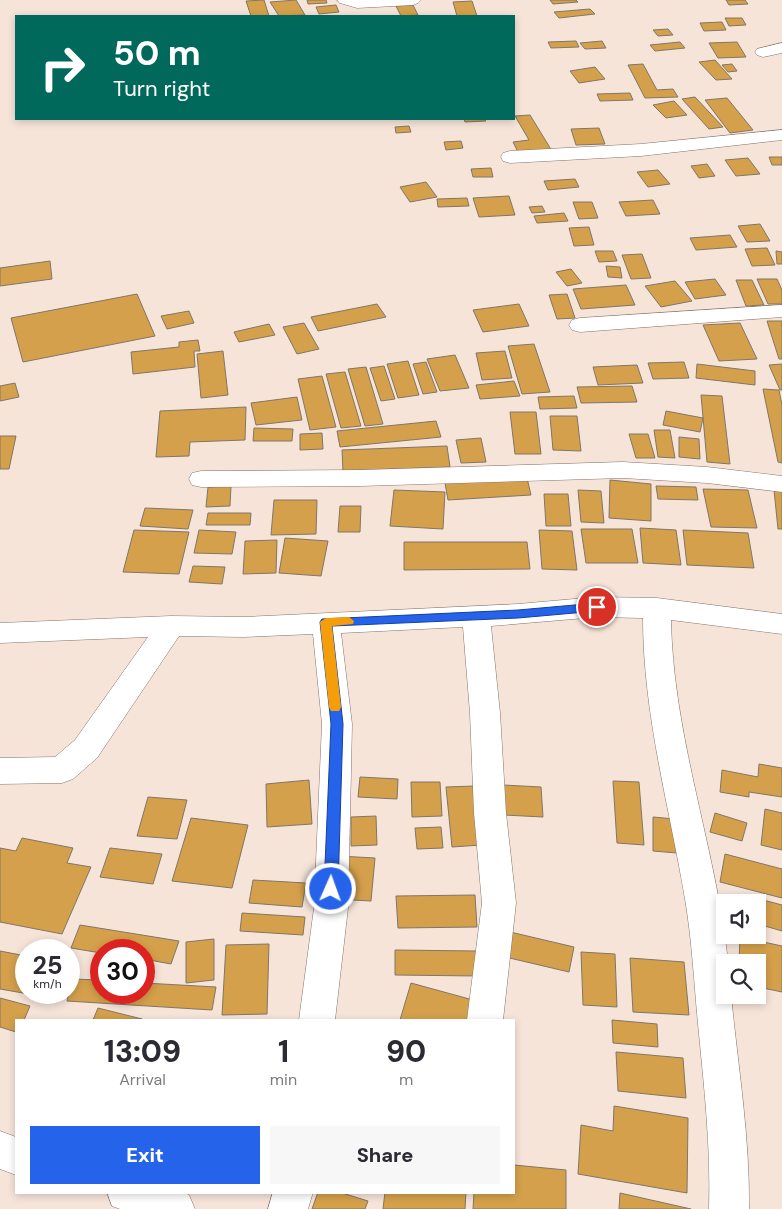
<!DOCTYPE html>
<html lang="en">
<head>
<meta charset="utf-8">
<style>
  body { margin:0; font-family:"DM Sans",sans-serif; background:#f7f7f7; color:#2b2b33; height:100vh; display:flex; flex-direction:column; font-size:19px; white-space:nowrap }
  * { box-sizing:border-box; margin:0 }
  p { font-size:16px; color:#7c7c81 }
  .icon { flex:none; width:28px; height:28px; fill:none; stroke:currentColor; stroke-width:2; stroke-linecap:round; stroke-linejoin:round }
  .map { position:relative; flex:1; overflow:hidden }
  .panel { position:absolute; left:15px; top:1019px; width:500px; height:175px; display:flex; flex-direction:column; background:#fff; border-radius:0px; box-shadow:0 2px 8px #0003 }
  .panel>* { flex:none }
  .hud { position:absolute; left:15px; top:15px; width:500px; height:105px; border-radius:0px; box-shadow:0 2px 8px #0003; background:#00695c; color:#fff; overflow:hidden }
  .controls { position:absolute; left:716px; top:894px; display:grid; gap:10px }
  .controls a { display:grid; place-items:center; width:50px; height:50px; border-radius:0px; background:#fff; box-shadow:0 2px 8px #0003; font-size:25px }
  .speed { position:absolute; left:15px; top:939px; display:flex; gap:10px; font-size:25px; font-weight:700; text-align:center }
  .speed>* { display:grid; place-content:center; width:65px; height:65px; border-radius:50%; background:#fff; box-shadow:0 2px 8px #0003; line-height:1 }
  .speed small { font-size:12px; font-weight:400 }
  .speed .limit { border:8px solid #d22; background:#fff; color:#111 }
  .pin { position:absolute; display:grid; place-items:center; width:42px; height:42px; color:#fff; margin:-21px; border:2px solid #fff; border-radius:50%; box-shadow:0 1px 5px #0007 }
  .me { position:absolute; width:55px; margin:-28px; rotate:2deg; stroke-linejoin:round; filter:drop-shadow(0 0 4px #0008) }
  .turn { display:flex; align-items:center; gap:18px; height:105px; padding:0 15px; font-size:22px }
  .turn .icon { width:65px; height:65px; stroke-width:2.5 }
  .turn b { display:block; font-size:35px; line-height:42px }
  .eta { display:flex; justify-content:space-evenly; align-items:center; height:85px; text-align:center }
  .eta b { font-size:30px; font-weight:800; line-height:35px }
  .primary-button { display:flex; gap:10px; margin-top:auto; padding:10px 15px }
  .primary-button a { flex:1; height:58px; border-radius:0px; background:#2563eb; color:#fff; font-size:20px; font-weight:800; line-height:58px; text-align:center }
  .primary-button a+a { background:#f7f7f7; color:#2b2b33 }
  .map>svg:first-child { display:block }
</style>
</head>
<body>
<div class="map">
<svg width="782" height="1209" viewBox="0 0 782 1209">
  <rect width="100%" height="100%" fill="#f6e4d9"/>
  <path fill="#d5a04b" stroke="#807667" d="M264 0 269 16H251L246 1Z
    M296 0 305 15 279 16 270 2Z
    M307 0H326L327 3 308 4Z
    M550 0H576L578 2 553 4Z
    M726 0H745L748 4 729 5Z
    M472 1 477 16H457L453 2Z
    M336 5 339 12 319 14 316 7Z
    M413 5 418 15 401 16 396 6Z
    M590 9 595 14 559 18 554 12Z
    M725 18H742L746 25 729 26Z
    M722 22 726 30 704 31 700 23Z
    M668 29 673 35 658 36 653 30Z
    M576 41 579 47 551 48 548 42Z
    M602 41 606 48 585 49 580 43Z
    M680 42 685 48 655 51 650 45Z
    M737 42 746 57 718 58 709 43Z
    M715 60 732 79 716 80 699 62Z
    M643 64 657 90 673 89 678 97 645 98 628 65Z
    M732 64 737 71 728 72 722 65Z
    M595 67 605 79 579 83 570 71Z
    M630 93 633 100 600 101 597 94Z
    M695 97 723 127 709 129 682 99Z
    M727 98 753 130 730 133 705 100Z
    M674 101 687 115 666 118 653 105Z
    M530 115 552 151 519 154 513 142 529 140 515 116Z
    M464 119H484L486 121 465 122Z
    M409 126 411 132 396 133 395 127Z
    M599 128 605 144 576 145 571 129Z
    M461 141 463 148 446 150 444 142Z
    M769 157H782V165H772Z
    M748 158 760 174 736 176 725 160Z
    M707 164 715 176 699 178 691 166Z
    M491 168 493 177H473L471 169Z
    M658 170 670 184 648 187 637 172Z
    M575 179 579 187 548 190 544 181Z
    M426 182 437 197 410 202 400 187Z
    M509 196 515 215 479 217 473 198Z
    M467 198 469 206 438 207 437 199Z
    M653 200 660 214 626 216 619 202Z
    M573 202H592L598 218 579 219Z
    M542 206 545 212 532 213 529 207Z
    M564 213 568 221 537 223 534 216Z
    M760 224 770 241 747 242 738 226Z
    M589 227 594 245 574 246 569 228Z
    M730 235 737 247 696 250 690 238Z
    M767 248 775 265 752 266 745 249Z
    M595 251H613L617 261 599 262Z
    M776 251 782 252V264H777Z
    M642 254 651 278 631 279 622 255Z
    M50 261 52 279 0 286V268Z
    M606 266 620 267 622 278 608 277Z
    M571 269 582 283 567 286 556 272Z
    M715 279 726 295 695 299 685 282Z
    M757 279H777L782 290V304H768Z
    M736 280H752L764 305 746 306Z
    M675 281 692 301 661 307 645 286Z
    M626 285 635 305 581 309 573 289Z
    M137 294 155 336 23 362 11 318Z
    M567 294 575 318 557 319 549 295Z
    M377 304 386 317 318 331 311 317Z
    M519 304 529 326 483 332 473 310Z
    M189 311 194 323 167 329 161 316Z
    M767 321H782V359H779Z
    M304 323 319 349 297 354 283 327Z
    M740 323 757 359 719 361 703 325Z
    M269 324 275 335 239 342 234 332Z
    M198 340 200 351H194L195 367 133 374 131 352 179 347V342Z
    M534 344 550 392 522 394 508 346Z
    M223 351 228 395 201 398 197 354Z
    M505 351 512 378 482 380 476 353Z
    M455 355 469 388 440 391 427 359Z
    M408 361 419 395 398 398 387 364Z
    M426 362 437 392 423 394 413 364Z
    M684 362 689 378 653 379 648 363Z
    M697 364 755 371V385L696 378Z
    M782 364V390H780L769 365Z
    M637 365 643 383 598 385 593 367Z
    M384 366 395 399 381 401 370 368Z
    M366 367 383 424 365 426 348 369Z
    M345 372 361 426 341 428 326 374Z
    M322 376 336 427 310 430 298 379Z
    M514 381 520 396 480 399 476 385Z
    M15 383 19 397 0 401V386Z
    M632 386 637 402 581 403 577 387Z
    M763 389 779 390 782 405V463L778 462Z
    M701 395 722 396 730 464 707 462Z
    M574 396 577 408 540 409 538 397Z
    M297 397 302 420 256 425 251 403Z
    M246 407 245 440 190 442 189 456 156 457 160 411Z
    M666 411 703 418 700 432 663 425Z
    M510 412H536L541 454H515Z
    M550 416H577L581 451 553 450Z
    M436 421 441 437 340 447 337 431Z
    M254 428 293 429 292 441H253Z
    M654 430H670L675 458 658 457Z
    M322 433 323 449 300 450V434Z
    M629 434H648L655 458H636Z
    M0 436H16L9 469H0Z
    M679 437 699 439 700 459 679 457Z
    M481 438 486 462 461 463 456 440Z
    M447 446 450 467 343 471 342 450Z
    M527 478 531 495 448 500 445 483Z
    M610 480 651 484V521L609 518Z
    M231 486 230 506 206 507 208 487Z
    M656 486 696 487 698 500 658 499Z
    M703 489 748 490 757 528 711 527Z
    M394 490 445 492 443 529 390 526Z
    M578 490 601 491 604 523 581 522Z
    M774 490 782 491V529H778Z
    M544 494H568L571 526H546Z
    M274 500H317L316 534 271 535Z
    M340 506H361L360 532H338Z
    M145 508 193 510 188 529 140 526Z
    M208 513H251L250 525H206Z
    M640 528 676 530 681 565 643 563Z
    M581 529H632L638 563H586Z
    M134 530 189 532 179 574 123 572Z
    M199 530 236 532 232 554 194 553Z
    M539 530 572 531 577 570 542 569Z
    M683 530 748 533 754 568 687 565Z
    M285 538 328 541 321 576 279 573Z
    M277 540 276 573 243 574 245 541Z
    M404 542H527L530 569 404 570Z
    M193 566 225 567 222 584 189 582Z
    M759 764 782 768V797L749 792V797L720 792 722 770 758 777Z
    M360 777 398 779 397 799 358 797Z
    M309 780 312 824 267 827 266 784Z
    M613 781 639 782 644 845 617 843Z
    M411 782H440L442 816 412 817Z
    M503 785 541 787 543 817 504 815Z
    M474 786 481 845 452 847 446 787Z
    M148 797 187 800 177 839 137 836Z
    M765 809 782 813V850L761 845Z
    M715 813 747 823 742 841 710 832Z
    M376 816 377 845 351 846V817Z
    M653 817 675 819 677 853 653 851Z
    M191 818 248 825 232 888 172 881Z
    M441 827 443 848 417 849 415 828Z
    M22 838 73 848 67 863 91 867 62 934 0 922V848L16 851Z
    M110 848 162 854 153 884 100 877Z
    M725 854 782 869V898L720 882Z
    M339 856 375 858 371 901 335 899Z
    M253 880 306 883 302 907 249 903Z
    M475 895 477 927 398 928 396 896Z
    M744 895 782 905V931L758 924V902H743Z
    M242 913 305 917 303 935 240 931Z
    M80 925 179 941 171 964 144 959V950H101V953L71 948Z
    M506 931 574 947 569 972 501 956Z
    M740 937 782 946V992L758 987V962H739Z
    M214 939V980L186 983V942Z
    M269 944 267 1014 222 1015 226 945Z
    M395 950 476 951 477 976 395 975Z
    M0 951 26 956V992H47L46 997 0 989Z
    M581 952 615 954 617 1007 583 1005Z
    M630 958 684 962 689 1015 633 1012Z
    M72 979 101 980V992H144V983L216 987 212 1010 67 1001Z
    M411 983 473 1000 468 1020H400Z
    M0 998 30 1006 24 1020H16V1032L0 1027Z
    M98 1008 142 1019 93 1020Z
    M612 1020 657 1024 658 1047 613 1043Z
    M616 1052 683 1058 686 1098 618 1091Z
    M614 1106 688 1118 687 1193 578 1174 581 1125 613 1131Z
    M514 1165 566 1170V1209H473L474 1192H514Z
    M318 1192H339L368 1201 365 1209H312Z
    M385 1192H466L465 1209H383Z
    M620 1193 691 1209H619Z"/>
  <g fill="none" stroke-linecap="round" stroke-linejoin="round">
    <defs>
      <path id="street" d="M337 0H421L418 3 413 5 357 8 340 3Z
        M782 43V53L763 57 757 55 755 52 757 49Z
        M782 130V140L641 156 510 163 503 161 501 157 503 153 510 151 641 144Z
        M782 305V317L580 332 572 330 569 325 572 320 580 318Z
        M623 462 707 467 782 476V492L707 483 623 478 360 486 201 487 192 485 189 479 192 473 201 471 360 470Z
        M597 597 657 598 782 614V634L671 620C673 726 708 826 724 930L728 962H725V995H731C738 1067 750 1137 749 1209H709C711 1147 704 1086 698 1024 694 982 692 940 685 899 669 805 643 714 643 618L597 617 491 626 500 713 506 813 516 903 503 1020H467L482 903 474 813 470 713 463 627 341 633 352 724 348 908 335 1020H299L314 908 322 724 313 634 244 637 179 636 97 758 73 779 62 783 0 784V758L55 757 75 740 148 637 0 643V623L171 616 244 617 518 604Z
        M0 1131 16 1137V1175L0 1169Z
        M107 1192H183L189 1195 195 1209H120L112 1206Z
        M273 1192H313L308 1209H268Z"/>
    </defs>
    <use href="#street" stroke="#84746b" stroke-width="1"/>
    <use href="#street" fill="#fff" fill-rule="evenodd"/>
  </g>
  <path fill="#2563eb" stroke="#184099" d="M597 603 603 607 597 611 518 618 332 626 343 724 338 889 336 894 331 895 326 894 324 889 331 724 320 622 322 619 518 610Z"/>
  <path fill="#f59e0b" d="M349 617 354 621 353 624 332 626 341 707 339 711H331L329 707 320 622 326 618Z"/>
</svg>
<div class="controls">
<a><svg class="icon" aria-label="sound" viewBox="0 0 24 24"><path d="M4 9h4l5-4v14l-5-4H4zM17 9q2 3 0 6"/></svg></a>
<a><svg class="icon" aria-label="search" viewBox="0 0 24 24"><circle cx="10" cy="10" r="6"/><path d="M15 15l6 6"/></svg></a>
</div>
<div class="speed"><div>25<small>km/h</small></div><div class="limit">30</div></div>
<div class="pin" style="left:597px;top:607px;background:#d93025"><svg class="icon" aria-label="arrive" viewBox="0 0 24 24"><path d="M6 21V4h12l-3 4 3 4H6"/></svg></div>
<svg class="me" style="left:331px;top:889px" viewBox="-20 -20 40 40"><circle r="17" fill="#2563eb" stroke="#fff" stroke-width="3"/><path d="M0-11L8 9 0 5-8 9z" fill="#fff"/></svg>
<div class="hud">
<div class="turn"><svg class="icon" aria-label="right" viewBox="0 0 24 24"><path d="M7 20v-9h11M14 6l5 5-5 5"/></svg><div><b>50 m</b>Turn right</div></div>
</div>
<section class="panel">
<div class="eta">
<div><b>13:09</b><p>Arrival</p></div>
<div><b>1</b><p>min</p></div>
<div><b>90</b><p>m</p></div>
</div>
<div class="primary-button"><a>Exit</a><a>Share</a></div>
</section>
</div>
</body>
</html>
